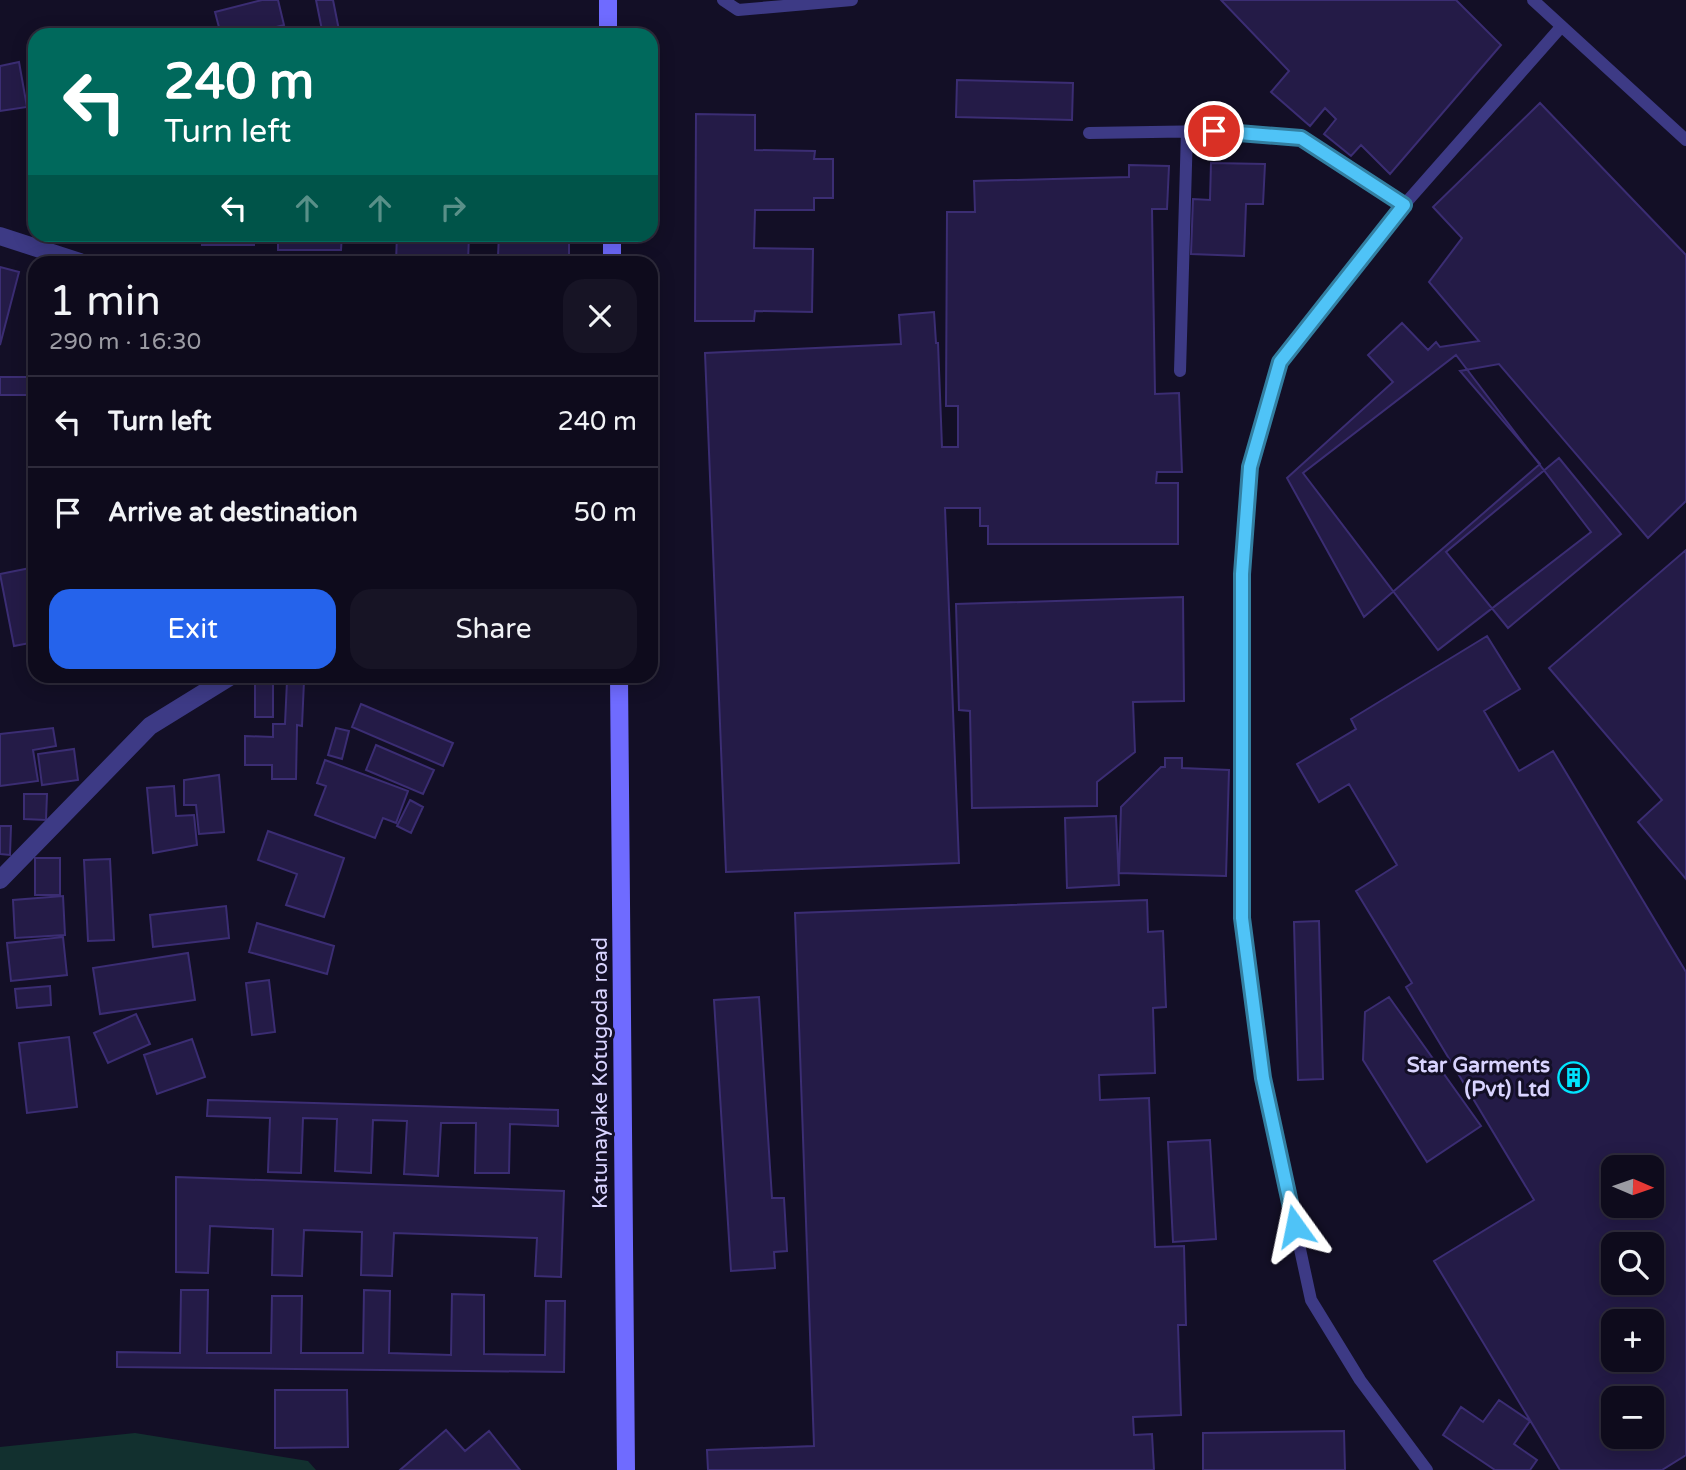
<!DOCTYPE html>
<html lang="en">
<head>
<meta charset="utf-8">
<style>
  body { margin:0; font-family:"Varela Round",sans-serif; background:#171425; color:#f1f3f6; height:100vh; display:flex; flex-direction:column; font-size:26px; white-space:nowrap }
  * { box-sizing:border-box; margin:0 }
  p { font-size:23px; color:#9b9ba3 }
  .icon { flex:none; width:38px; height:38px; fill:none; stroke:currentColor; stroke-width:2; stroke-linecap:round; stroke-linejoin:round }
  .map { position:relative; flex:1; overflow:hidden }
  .sheet { position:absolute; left:28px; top:256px; width:630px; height:427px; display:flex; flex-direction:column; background:#0e0b1c; border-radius:21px; box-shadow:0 4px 18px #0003,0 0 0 2px #2e2b3b }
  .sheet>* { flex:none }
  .banner { position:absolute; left:28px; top:28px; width:630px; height:214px; border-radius:21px; box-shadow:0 4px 18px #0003,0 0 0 2px #2e2b3b; background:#00695c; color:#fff; overflow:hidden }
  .needle { width:46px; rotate:92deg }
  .fabs { position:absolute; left:1601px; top:1155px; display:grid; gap:14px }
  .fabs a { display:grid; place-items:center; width:63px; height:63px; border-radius:14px; background:#0e0b1c; box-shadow:0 4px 18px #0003,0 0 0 2px #2e2b3b; font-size:35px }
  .pin { position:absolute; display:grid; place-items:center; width:60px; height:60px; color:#fff; margin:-30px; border:4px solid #fff; border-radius:50%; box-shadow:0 2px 7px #0007 }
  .me { position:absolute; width:77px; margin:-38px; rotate:348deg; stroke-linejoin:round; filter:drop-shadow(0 0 5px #0008) }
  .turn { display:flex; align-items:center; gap:24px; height:147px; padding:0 21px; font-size:32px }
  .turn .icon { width:91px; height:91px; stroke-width:2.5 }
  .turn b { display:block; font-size:49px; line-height:60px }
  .lanes { display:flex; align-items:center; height:66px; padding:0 21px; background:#0003; justify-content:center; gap:35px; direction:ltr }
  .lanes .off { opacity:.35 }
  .round { display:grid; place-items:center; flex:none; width:74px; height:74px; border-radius:21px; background:#171425 }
  .summary { display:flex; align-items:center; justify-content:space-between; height:119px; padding:0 21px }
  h1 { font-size:42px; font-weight:600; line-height:52px }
  .cta { display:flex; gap:14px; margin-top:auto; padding:14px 21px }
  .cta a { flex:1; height:80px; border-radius:21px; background:#2563eb; color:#fff; font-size:28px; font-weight:600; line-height:80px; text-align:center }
  .cta a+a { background:#171425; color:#f1f3f6 }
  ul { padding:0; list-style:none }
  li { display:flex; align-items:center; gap:21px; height:91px; padding:0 21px; border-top:2px solid #2e2b3b }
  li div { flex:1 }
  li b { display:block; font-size:26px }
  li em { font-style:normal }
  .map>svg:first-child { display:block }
</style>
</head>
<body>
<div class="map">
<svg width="1686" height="1470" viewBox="0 0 1686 1470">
  <rect width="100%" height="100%" fill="#130f26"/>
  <path fill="#12302f" d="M135 1433 308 1461 316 1470H0V1447Z"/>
  <path fill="#241b47" stroke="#3b2d73" stroke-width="2" fill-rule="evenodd" d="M262 0H278L284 25 245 35H221L215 12Z
    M316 0H333L340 35H323Z
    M1221 0H1456L1501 45 1390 174 1361 145 1351 156 1324 134 1336 119 1325 108 1310 126 1271 92 1289 71Z
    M417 29 440 31 439 35H417Z
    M19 62 27 107 0 111V66Z
    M957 80 1073 83 1072 120 956 117Z
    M1540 103 1686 255V501L1648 538 1499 364 1460 371 1540 464 1364 617 1287 478 1393 382 1368 355 1402 323 1428 350 1436 342 1440 347 1479 341 1429 282 1462 238 1433 207Z
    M696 114 755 115V150L815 151 814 159H833V198H814V210H755L754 248 813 249 812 312 755 311 754 321H695Z
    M1211 163 1265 164 1263 204H1246L1244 256 1191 254 1193 199 1210 200Z
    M1129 165 1169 166 1167 209H1152L1155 394 1179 393 1182 472H1157L1156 483H1178V544H988V526H980V508H945L959 863 726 872 705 353 901 344 899 315 934 312 936 343H938L942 447H958V406H946L947 212H975L974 181 1129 177Z
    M91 234H150V240Z
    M202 234H254V245H202Z
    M278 234H342L341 250H278Z
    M397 234 469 235 468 262H396Z
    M499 234H569V257L498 256Z
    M290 257H313V262H290Z
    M317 259 373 262H317Z
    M0 267 19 272 0 345Z
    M1456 355 1591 532 1438 650 1303 473Z
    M0 377H28V395H0Z
    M1559 458 1621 534 1508 628 1446 552Z
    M1686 550V879L1638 822 1662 800 1549 668Z
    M35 567V642L14 646 0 574Z
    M1183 597 1184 701 1133 702 1135 752 1097 782V806L972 808 970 711 959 710 956 604Z
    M1487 636 1520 689 1484 711 1519 771 1553 751 1686 972V1455L1662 1470H1560L1434 1261 1534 1200 1406 987 1412 983 1356 891 1397 865 1349 784 1319 802 1297 764 1356 729 1351 719ZM1614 1167H1652V1206H1614ZM1614 1244H1652V1283H1614ZM1614 1321H1652V1360H1614ZM1614 1398H1652V1437H1614Z
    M287 681H304L302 726 297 725 296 779H272V765H245V736L273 737V724H285Z
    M255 682H273V717H255Z
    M361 704 453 743 443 766 352 727Z
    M53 728 56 746 33 750 38 781 0 786V734Z
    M336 728 349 731 342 759 328 755Z
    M376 745 434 770 423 794 366 770Z
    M74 749 78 780 42 785 38 754Z
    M1165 758H1182V768L1229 770 1226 876 1119 873 1121 807 1161 767H1165Z
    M325 760 408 791 396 823 383 818 375 838 315 815 326 786 317 783Z
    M219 775 224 832 199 834 196 805H184V780Z
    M174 786 176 816 194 815 197 845 153 853 147 788Z
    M24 794H47L46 820 24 819Z
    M410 800 423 807 411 833 397 826Z
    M1116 816 1119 885 1067 888 1065 818Z
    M0 826H11L10 855 0 854Z
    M268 831 344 858 324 917 286 905 297 874 258 860Z
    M35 858H60V895H35Z
    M110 859 114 940 88 941 84 860Z
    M63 896 65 935 15 938 13 900Z
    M1147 900 1148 932 1163 931 1166 1007 1153 1008 1155 1073 1099 1075 1100 1100 1149 1098 1155 1247 1184 1246 1186 1325H1178L1181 1415 1133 1417 1134 1435 1152 1434 1154 1470H708L707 1450 814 1446 795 913Z
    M226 906 229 938 153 947 150 915Z
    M1319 921 1323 1079 1298 1080 1294 922Z
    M257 923 334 946 327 974 249 952Z
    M63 937 67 975 11 981 7 943Z
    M188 953 195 1000 100 1014 93 968Z
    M269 980 275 1032 252 1035 246 983Z
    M50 986 51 1005 17 1008 15 989Z
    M759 997 772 1198H784L787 1251 774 1252 775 1268 731 1271 714 1000Z
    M1389 997 1481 1126 1427 1162 1363 1060 1365 1012Z
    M136 1014 150 1044 108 1063 94 1033Z
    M69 1037 77 1107 27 1113 19 1043Z
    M192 1039 205 1077 157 1094 144 1055Z
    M208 1100 558 1110V1126L510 1124 509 1173H475L476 1123H441L438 1176 404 1174 407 1121 373 1120 371 1173 335 1171 337 1119 303 1118 301 1173 268 1172 270 1118 207 1116Z
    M1210 1140 1216 1239 1173 1242 1168 1142Z
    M176 1177 564 1191 561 1277 535 1276 537 1238 394 1233 392 1276 361 1275 362 1232 304 1230 302 1276 272 1275 273 1229 210 1226 208 1273 176 1272Z
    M181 1290H208L207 1353H271L272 1296H302L301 1353H363L364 1290 390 1291 389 1353 451 1355 452 1294 484 1295V1354L545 1355 546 1301H565L564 1372 117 1367V1352L180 1353Z
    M275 1390H347L348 1447 275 1448Z
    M1499 1400 1530 1421 1514 1444 1537 1460 1530 1470H1495L1443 1435 1461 1407 1483 1422Z
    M446 1430 465 1451 489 1431 520 1470H400Z
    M1344 1431 1345 1470H1203V1433Z"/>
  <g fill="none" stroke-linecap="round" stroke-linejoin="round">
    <path stroke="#3d3a85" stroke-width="12" d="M723 0 738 10 852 0
      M1533 0 1686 140
      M1089 133 1214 131 1301 138 1404 205
      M1180 371 1187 131
      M1427 1470 1360 1380 1311 1300 1263 1078 1243 918 1242 574 1250 467 1280 362 1404 205 1561 27"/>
    <path stroke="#3d3a85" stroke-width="18" d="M0 236 80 262
      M0 880 150 726 231 676"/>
    <path stroke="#6f6bff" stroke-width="18" d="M608 0V35
      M612 234V262
      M619 676 626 1470"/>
  </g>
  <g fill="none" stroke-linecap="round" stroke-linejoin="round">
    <defs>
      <path id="route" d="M1214 131 1301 138 1404 205 1280 362 1250 467 1242 574V918L1263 1078 1295 1226"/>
    </defs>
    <use href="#route" stroke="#337fa1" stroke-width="18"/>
    <use href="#route" stroke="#4fc3f7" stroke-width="12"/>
  </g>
  <defs>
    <symbol id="building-ring" viewBox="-11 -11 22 22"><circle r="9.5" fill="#130f26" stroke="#00e5ff" stroke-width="1.5"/><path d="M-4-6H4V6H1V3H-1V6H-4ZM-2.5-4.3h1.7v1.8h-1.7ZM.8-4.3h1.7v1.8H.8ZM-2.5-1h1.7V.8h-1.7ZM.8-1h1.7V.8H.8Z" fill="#00e5ff"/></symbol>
  </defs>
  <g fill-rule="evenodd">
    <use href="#building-ring" x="1556" y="1060" width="35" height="35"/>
  </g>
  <g text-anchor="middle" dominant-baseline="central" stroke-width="6" stroke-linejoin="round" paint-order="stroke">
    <g font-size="21" font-weight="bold" fill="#d9d4ff" stroke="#130f26" text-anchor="end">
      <text x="1550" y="1065">Star Garments<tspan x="1550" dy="24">(Pvt) Ltd</tspan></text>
    </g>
    <g font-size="21" fill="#d9d4ff" stroke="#130f26">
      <text transform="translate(600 1073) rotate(-90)">Katunayake Kotugoda road</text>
    </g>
  </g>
</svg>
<div class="fabs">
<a><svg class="needle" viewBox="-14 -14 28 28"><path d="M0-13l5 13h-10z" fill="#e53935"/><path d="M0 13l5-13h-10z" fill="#9b9ba3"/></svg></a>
<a><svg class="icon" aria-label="search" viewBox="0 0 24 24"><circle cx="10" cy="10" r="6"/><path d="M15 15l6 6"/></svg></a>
<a>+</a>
<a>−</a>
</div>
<div class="pin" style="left:1214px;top:131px;background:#d93025"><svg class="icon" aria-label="arrive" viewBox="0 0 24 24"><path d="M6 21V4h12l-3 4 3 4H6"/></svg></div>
<svg class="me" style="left:1295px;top:1226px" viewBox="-20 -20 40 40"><path d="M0-17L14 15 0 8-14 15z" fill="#4fc3f7" stroke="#fff" stroke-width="4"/></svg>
<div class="banner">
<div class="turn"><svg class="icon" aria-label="left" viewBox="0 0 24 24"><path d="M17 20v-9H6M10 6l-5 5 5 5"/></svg><div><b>240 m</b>Turn left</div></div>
<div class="lanes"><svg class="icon" aria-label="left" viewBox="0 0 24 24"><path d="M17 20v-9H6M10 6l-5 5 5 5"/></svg><svg class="icon off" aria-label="ahead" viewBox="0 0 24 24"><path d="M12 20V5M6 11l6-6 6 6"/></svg><svg class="icon off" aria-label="ahead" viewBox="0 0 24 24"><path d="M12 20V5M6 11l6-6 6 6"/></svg><svg class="icon off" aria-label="right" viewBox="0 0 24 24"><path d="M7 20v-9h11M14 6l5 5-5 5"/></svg></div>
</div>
<section class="sheet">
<div class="summary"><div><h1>1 min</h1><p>290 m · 16:30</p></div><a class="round"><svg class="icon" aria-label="close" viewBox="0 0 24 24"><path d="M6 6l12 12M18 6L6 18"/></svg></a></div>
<ul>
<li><svg class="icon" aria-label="left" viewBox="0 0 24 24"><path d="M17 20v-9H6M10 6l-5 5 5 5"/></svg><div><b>Turn left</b></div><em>240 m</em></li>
<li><svg class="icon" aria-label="arrive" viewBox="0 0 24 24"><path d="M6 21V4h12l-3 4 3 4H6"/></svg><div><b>Arrive at destination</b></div><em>50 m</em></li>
</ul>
<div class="cta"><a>Exit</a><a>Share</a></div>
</section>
</div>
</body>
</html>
